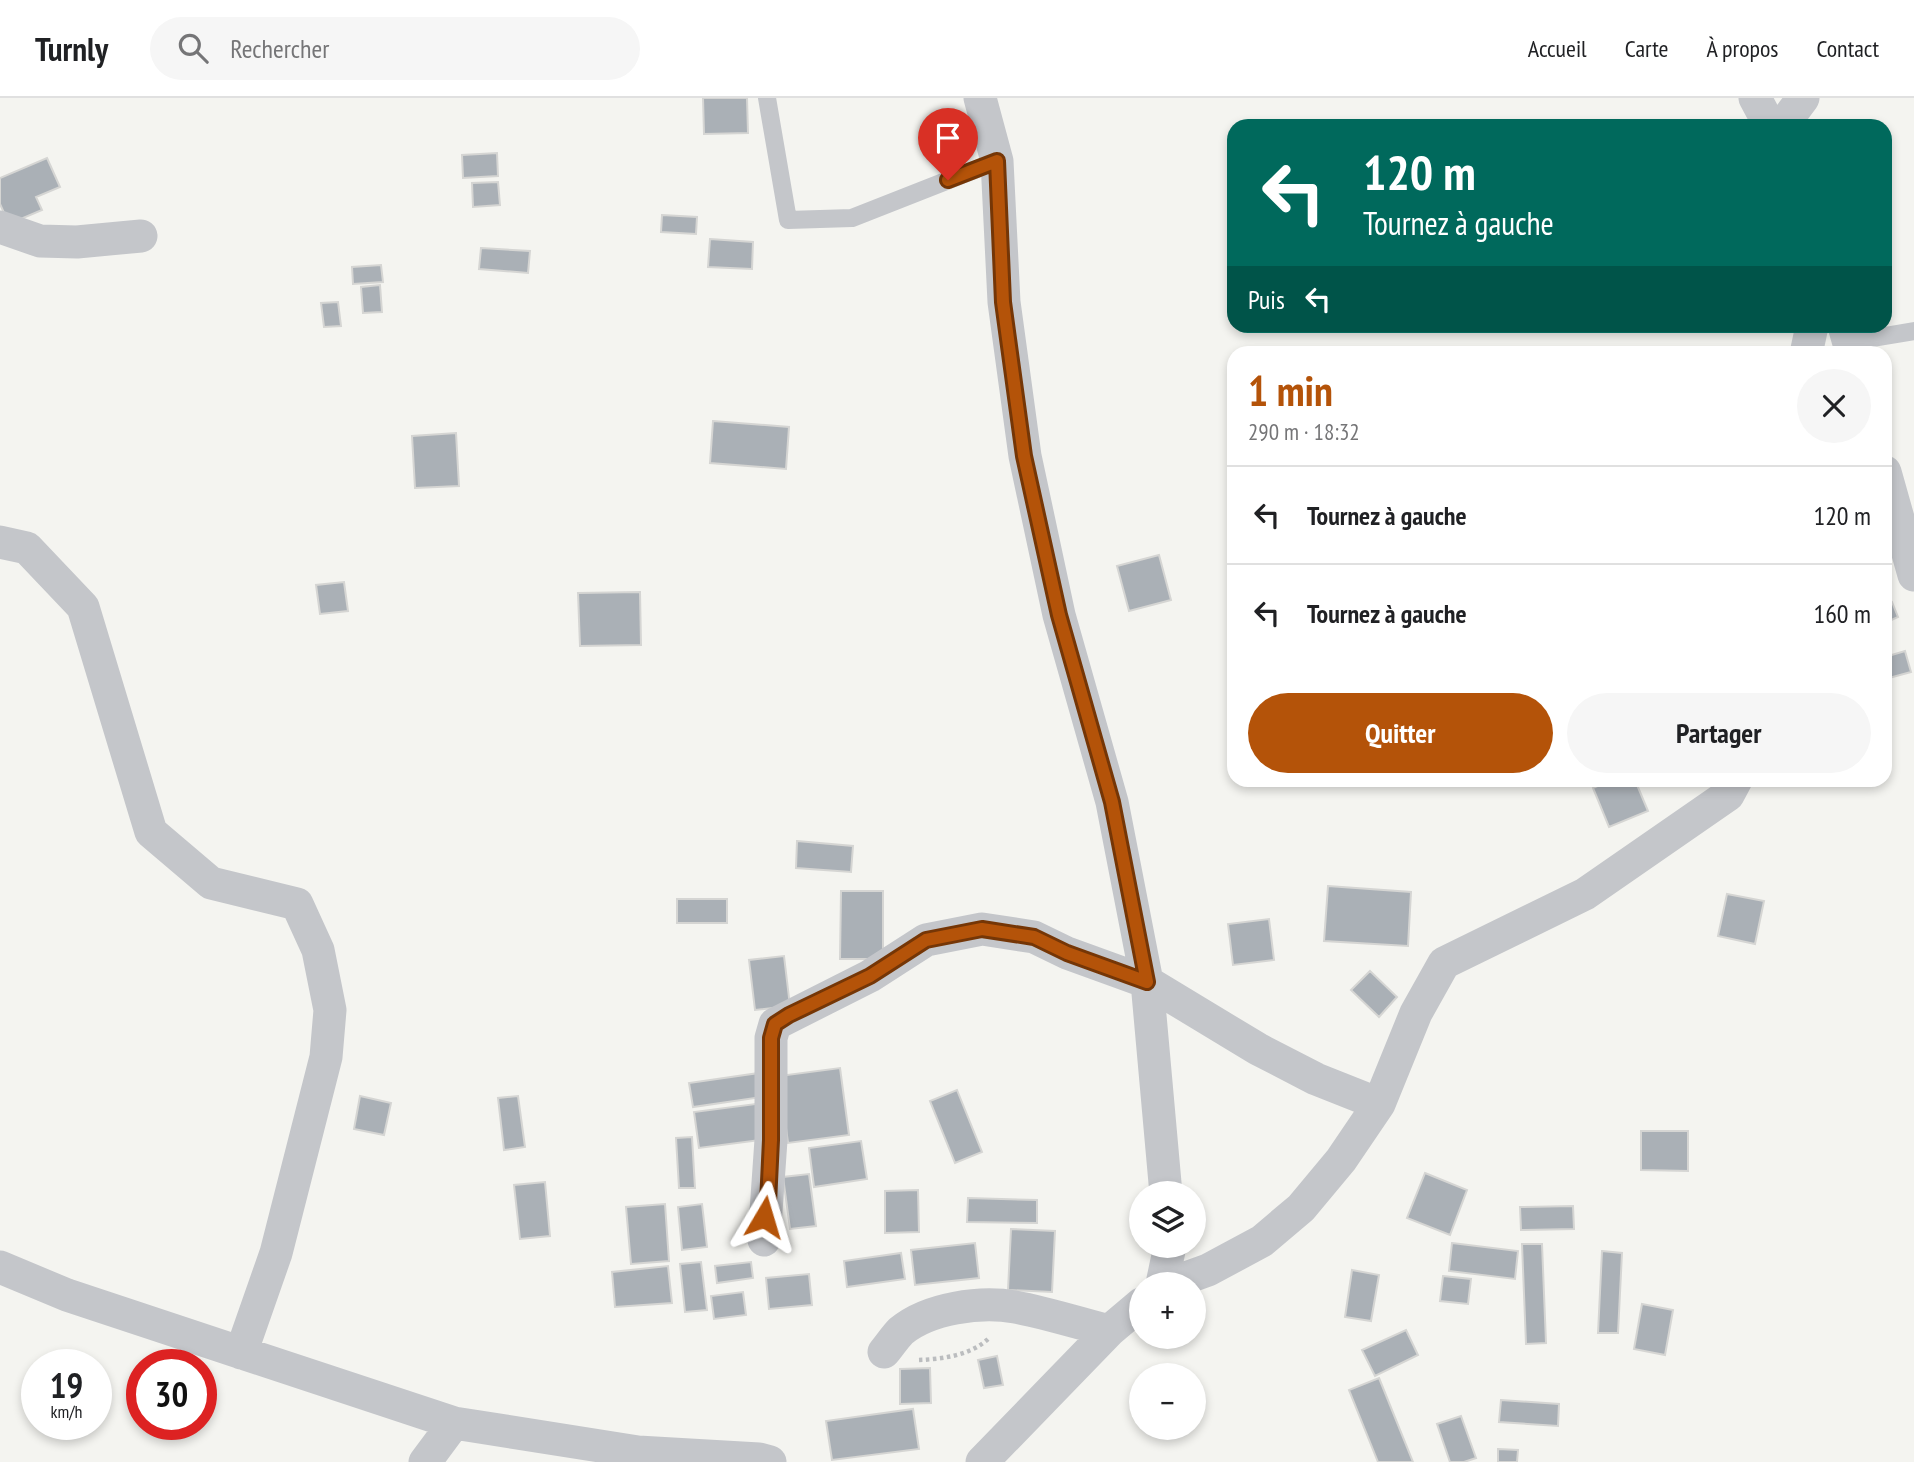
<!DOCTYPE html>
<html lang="fr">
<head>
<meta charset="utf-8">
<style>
  body { margin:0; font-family:"PT Sans Narrow",sans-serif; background:#f6f6f6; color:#202124; height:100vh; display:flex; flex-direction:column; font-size:26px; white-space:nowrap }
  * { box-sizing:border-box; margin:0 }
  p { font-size:23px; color:#757577 }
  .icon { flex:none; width:38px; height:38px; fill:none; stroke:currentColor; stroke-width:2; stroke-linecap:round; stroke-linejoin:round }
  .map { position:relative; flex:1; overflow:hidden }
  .panel { position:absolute; left:1227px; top:248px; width:665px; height:441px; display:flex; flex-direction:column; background:#fff; border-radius:21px; box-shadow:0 4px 10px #0003 }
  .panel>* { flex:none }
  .banner { position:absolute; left:1227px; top:21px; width:665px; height:214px; border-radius:21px; box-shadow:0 4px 10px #0003; background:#00695c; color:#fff; overflow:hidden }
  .fabs { position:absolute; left:1129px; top:1083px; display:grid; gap:14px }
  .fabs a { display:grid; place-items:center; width:77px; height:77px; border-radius:50%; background:#fff; box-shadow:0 4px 10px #0003; font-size:35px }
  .speed { position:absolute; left:21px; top:1251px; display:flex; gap:14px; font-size:35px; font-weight:700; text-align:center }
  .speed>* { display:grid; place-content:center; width:91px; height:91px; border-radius:50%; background:#fff; box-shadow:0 4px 10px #0003; line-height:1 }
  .speed small { font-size:18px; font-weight:400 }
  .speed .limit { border:10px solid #d22; background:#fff; color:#111 }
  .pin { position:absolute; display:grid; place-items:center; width:60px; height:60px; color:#fff; margin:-72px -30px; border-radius:50% 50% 50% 0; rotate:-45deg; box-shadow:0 0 7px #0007 }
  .pin .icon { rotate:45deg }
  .me { position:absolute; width:77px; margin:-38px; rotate:7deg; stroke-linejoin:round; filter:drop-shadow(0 0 5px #0008) }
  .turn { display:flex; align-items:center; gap:24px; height:147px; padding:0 21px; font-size:32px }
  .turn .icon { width:91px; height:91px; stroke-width:2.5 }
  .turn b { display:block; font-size:49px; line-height:60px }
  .then { display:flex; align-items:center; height:66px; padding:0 21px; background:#0003; gap:14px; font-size:26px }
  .round { display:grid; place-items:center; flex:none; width:74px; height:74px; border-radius:37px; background:#f6f6f6 }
  .summary { display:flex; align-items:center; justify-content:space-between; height:119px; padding:0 21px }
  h1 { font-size:42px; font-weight:800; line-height:52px; color:#b45309 }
  .action { display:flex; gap:14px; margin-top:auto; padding:14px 21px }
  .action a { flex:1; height:80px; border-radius:42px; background:#b45309; color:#fff; font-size:28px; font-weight:800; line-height:80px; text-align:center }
  .action a+a { background:#f6f6f6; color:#202124 }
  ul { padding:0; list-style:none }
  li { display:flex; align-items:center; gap:21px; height:98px; padding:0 21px; border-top:2px solid #e0e0e0 }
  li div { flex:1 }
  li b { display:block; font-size:26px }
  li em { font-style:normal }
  header { display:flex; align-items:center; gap:42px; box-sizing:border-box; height:98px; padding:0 35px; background:#fff; border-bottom:2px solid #e0e0e0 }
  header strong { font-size:33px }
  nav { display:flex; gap:38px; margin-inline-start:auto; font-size:24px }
  .search { width:490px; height:63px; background:#f6f6f6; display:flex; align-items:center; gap:18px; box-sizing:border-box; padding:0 24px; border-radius:38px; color:#757577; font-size:26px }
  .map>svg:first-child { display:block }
</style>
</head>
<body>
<header>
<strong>Turnly</strong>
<div class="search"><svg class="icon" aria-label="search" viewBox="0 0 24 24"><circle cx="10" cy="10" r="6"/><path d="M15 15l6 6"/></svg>Rechercher</div>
<nav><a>Accueil</a><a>Carte</a><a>À propos</a><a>Contact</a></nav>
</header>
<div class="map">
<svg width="1914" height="1364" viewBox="0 0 1914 1364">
  <rect width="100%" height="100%" fill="#f4f4f0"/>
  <path fill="#aab0b6" stroke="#d5d5d3" stroke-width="2" d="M703 0H747L748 35 704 36Z
    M497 55 498 78 463 80 462 57Z
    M47 60 60 89 36 99 42 112 9 126 0 106V80Z
    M498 84 500 107 473 109 472 85Z
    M662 117 697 119 696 136 661 134Z
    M710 141 753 144 752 171 708 169Z
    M481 150 530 153 528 175 479 171Z
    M381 167 383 184 353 186 352 169Z
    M380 187 382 214 363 215 361 189Z
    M338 204 341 228 324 229 321 205Z
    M713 323 789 329 786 371 710 365Z
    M456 335 459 388 415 390 412 338Z
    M1159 457 1171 502 1129 513 1117 468Z
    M344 484 348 513 320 516 316 487Z
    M640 494 641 547 580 548 578 495Z
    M1892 504 1898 519 1885 525V507Z
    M1905 553 1911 574 1889 580 1885 559Z
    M1611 682H1635L1648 713 1609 729 1593 690Z
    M797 743 853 748 851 774 796 770Z
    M1328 788 1411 794 1408 848 1324 843Z
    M841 793H883V861H840Z
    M1727 796 1764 803 1755 846 1718 838Z
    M677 801H727V825H677Z
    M1269 821 1274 862 1233 867 1228 826Z
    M784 858 790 908 755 912 749 862Z
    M1370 873 1397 899 1379 919 1351 892Z
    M840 970 849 1037 788 1045 779 978Z
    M759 975 762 999 693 1009 689 985Z
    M957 992 982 1054 955 1065 930 1003Z
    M360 998 391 1005 384 1037 354 1031Z
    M518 998 525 1049 504 1052 498 1000Z
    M763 1005 768 1041 699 1050 694 1014Z
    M1641 1033H1688V1073L1641 1072Z
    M692 1039 695 1090H679L676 1040Z
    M861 1043 867 1081 814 1089 809 1050Z
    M1425 1075 1467 1092 1450 1137 1407 1120Z
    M809 1076 816 1128 790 1131 783 1079Z
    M545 1084 550 1138 520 1141 514 1087Z
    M918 1092 919 1134 885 1135V1093Z
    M968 1100 1037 1102V1125L967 1124Z
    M665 1106 669 1163 631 1166 626 1109Z
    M702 1106 707 1149 682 1152 678 1109Z
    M1573 1108 1574 1131 1521 1132 1520 1109Z
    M1011 1131 1055 1133 1052 1194 1008 1192Z
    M975 1145 979 1180 915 1187 911 1152Z
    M1452 1145 1518 1153 1515 1181 1449 1173Z
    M1522 1146H1542L1546 1245 1526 1246Z
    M1602 1153 1622 1155 1618 1235H1598Z
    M901 1155 905 1181 847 1189 844 1163Z
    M701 1164 707 1212 685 1214 680 1166Z
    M751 1164 753 1180 717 1185 715 1168Z
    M668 1168 672 1205 615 1209 612 1174Z
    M1352 1172 1379 1177 1371 1223 1345 1219Z
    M809 1176 812 1207 769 1211 766 1180Z
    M1443 1178 1471 1181 1468 1206 1440 1203Z
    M743 1194 746 1217 714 1221 711 1198Z
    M1642 1206 1673 1212 1665 1257 1634 1251Z
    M1406 1232 1418 1257 1375 1278 1362 1252Z
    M997 1258 1003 1287 984 1290 978 1262Z
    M930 1270 931 1305 900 1306V1271Z
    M1379 1280 1413 1364H1378L1349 1292Z
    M1501 1302 1559 1306 1558 1328 1499 1324Z
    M913 1311 919 1351 832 1362 826 1323Z
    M1461 1318 1476 1360 1464 1364H1450L1437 1326Z
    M1498 1351 1518 1352 1517 1364H1498Z"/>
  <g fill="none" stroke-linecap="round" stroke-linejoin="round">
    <path stroke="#bbbdbf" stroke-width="4.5" stroke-dasharray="3.5 3.5" stroke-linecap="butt" d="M919 1262C943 1261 972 1257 989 1240"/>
    <path stroke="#c4c6ca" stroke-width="18" d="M767 0 788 122 852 120 997 63
      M1849 244 1914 233"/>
    <path stroke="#c4c6ca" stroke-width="33" d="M980 0 997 63 1004 204 1025 358 1059 517 1112 704 1147 884 1166 1096
      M1755 0 1770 28
      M1782 28 1803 0
      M0 129 40 143 77 144 141 138
      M1844 228 1852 256
      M1806 256 1812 228
      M1885 374 1914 477
      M0 444 27 450 83 509 151 734 211 785 297 806 318 852 330 912 326 959 276 1155 241 1255
      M764 1142 771 1042V940L775 926 870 878 926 842 982 831 1034 839 1067 855 1147 884 1258 951 1316 981 1379 1006
      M0 1169 67 1197 454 1325 638 1354 759 1361 770 1364
      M1162 1186 1170 1148
      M1169 1186 1208 1172 1262 1143 1301 1110 1341 1062 1379 1006 1416 915 1444 865 1585 796 1728 697 1736 682
      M884 1254C890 1247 895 1239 901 1233 929 1210 980 1203 1015 1209 1047 1215 1078 1225 1109 1233
      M425 1364 454 1325
      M982 1364 1109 1233 1141 1206"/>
  </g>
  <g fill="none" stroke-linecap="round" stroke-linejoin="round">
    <defs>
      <path id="route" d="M764 1119 768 1105 771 1042V940L775 926 789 917 870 878 926 842 982 831 1034 839 1067 855 1147 884 1112 704 1059 517 1024 358 1003 204 997 63 948 82"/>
    </defs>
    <use href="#route" stroke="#753606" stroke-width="18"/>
    <use href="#route" stroke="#b45309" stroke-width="12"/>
  </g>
</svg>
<div class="fabs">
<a><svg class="icon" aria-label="layers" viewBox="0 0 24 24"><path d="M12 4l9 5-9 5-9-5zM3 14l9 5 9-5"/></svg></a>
<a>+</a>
<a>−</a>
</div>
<div class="speed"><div>19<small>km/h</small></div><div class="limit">30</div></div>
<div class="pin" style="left:948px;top:82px;background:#d93025"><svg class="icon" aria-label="arrive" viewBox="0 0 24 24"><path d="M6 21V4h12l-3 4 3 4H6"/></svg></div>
<svg class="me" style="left:764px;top:1119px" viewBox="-20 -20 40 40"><path d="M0-17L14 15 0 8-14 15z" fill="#b45309" stroke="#fff" stroke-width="4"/></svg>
<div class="banner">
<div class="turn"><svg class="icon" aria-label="left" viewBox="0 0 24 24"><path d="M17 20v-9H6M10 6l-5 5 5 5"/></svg><div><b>120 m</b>Tournez à gauche</div></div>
<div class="then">Puis<svg class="icon" aria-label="left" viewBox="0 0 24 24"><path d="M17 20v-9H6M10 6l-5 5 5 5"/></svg></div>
</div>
<section class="panel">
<div class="summary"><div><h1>1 min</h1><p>290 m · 18:32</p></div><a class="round"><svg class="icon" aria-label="close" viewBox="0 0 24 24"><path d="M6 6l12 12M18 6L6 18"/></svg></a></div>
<ul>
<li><svg class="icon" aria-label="left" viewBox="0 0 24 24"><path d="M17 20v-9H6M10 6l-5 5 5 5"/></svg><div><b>Tournez à gauche</b></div><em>120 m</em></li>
<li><svg class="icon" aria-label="left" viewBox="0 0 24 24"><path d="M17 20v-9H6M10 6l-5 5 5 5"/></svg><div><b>Tournez à gauche</b></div><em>160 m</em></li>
</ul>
<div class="action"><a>Quitter</a><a>Partager</a></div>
</section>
</div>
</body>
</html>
